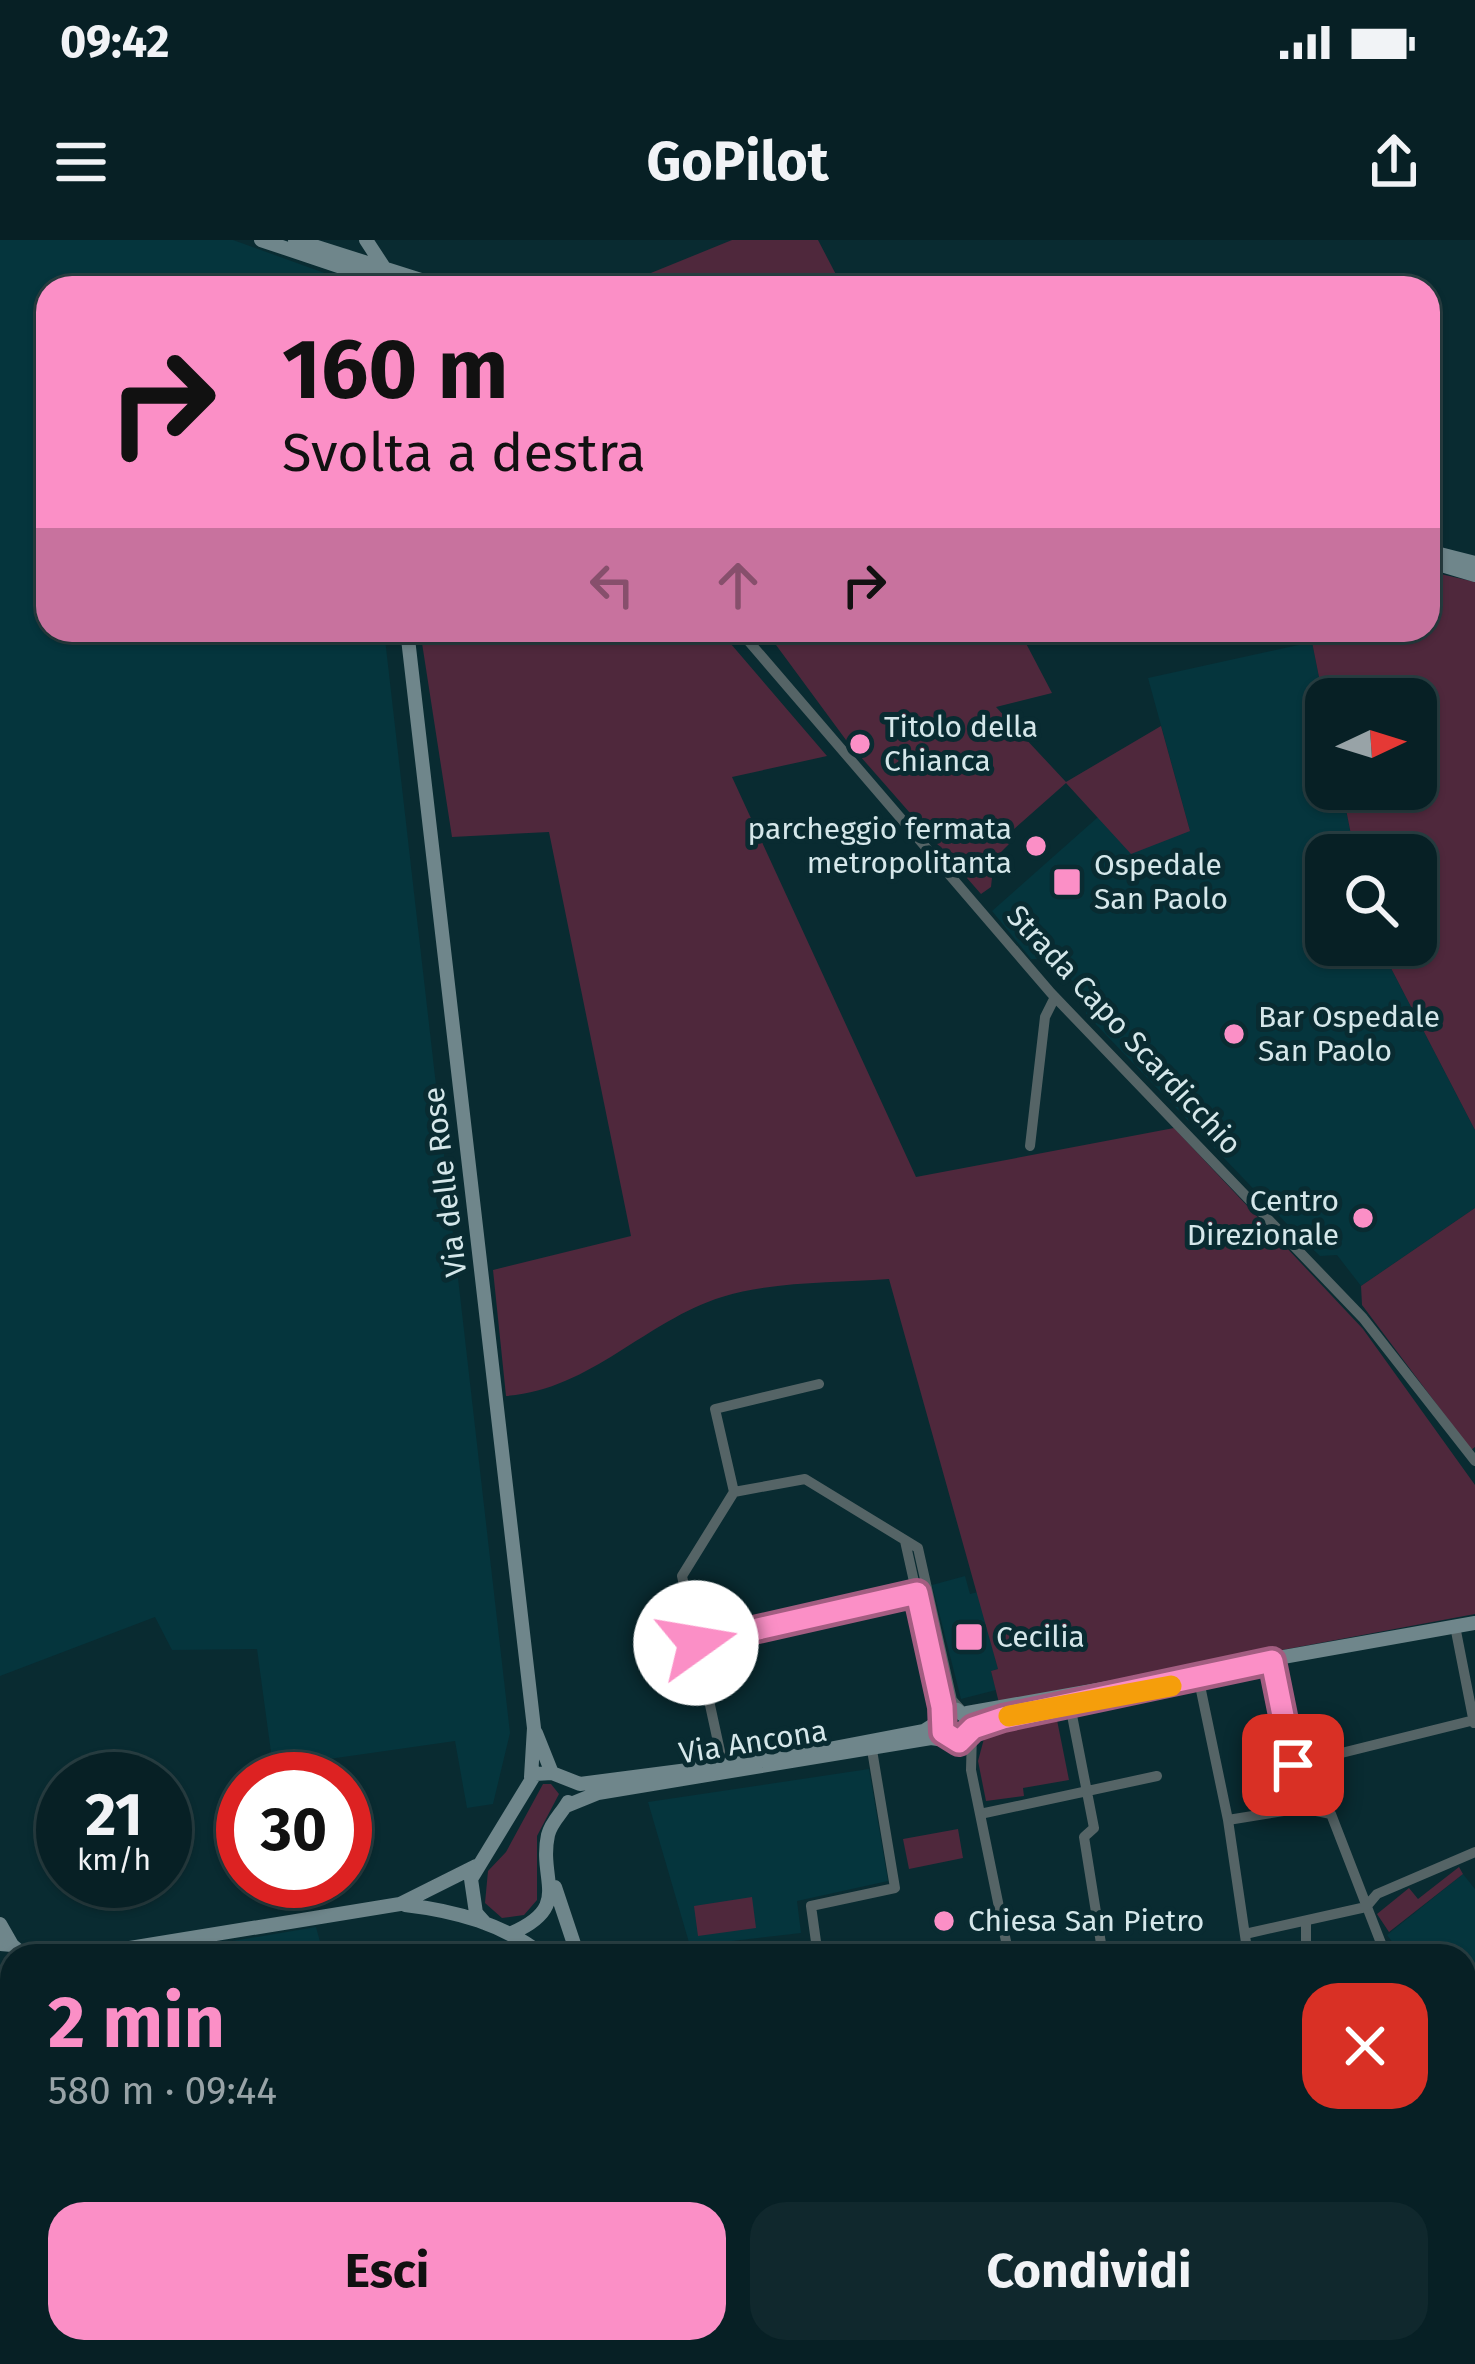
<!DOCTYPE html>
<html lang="it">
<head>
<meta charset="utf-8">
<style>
  body { margin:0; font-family:"Fira Sans",sans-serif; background:#10282d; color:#f1f3f6; height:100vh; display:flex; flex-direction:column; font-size:45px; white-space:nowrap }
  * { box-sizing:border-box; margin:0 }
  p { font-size:39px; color:#98a3a7 }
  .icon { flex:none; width:66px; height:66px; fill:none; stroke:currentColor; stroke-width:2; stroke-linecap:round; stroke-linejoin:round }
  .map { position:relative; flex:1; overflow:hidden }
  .drawer { position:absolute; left:0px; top:1704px; width:1476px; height:420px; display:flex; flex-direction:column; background:#072025; border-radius:36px 36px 0 0; box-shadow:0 3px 9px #0004,0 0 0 3px #283e42 }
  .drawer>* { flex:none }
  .top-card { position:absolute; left:36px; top:36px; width:1404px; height:366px; border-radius:36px; box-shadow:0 3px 9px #0004,0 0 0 3px #283e42; background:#fb8fc6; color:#111; overflow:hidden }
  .needle { width:78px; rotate:86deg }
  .tools { position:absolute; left:1305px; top:438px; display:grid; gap:24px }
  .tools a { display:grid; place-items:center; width:132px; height:132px; border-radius:24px; background:#072025; box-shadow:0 3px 9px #0004,0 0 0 3px #283e42; font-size:60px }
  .speed { position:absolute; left:36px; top:1512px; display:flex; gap:24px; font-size:60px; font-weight:700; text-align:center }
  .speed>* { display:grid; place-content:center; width:156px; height:156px; border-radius:50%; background:#072025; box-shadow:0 3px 9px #0004,0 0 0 3px #283e42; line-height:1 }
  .speed small { font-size:30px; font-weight:400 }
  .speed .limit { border:18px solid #d22; background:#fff; color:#111 }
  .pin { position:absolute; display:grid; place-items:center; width:102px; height:102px; color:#fff; margin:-51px; border-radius:24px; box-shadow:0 6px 18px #0006 }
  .me { position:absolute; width:132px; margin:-66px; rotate:77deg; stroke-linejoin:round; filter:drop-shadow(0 0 9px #0008) }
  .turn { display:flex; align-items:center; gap:42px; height:252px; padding:0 48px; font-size:54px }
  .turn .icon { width:156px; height:156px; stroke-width:2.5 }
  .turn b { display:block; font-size:84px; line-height:102px }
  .lanes { display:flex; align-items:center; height:114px; padding:0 48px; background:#0003; justify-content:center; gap:60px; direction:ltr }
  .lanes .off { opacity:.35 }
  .round { display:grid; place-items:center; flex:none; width:126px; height:126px; border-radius:36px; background:#10282d }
  .head { display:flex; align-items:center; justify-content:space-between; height:204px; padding:0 48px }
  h1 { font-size:72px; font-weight:700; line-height:90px; color:#fb8fc6 }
  .cta { display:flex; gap:24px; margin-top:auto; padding:24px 48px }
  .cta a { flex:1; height:138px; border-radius:36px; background:#fb8fc6; color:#111; font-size:48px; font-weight:700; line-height:138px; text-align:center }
  .cta a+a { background:#10282d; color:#f1f3f6 }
  .status { display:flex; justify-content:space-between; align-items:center; height:84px; padding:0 60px; background:#072025; direction:ltr }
  .status svg { height:33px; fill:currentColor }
  header { display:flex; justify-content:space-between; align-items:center; height:156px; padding:0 48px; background:#072025; font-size:54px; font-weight:700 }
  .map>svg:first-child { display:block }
</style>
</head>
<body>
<div class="status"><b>09:42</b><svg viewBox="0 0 49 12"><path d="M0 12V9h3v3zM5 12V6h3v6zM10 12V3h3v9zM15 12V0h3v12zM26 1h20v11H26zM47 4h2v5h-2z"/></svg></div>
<header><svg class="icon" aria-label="menu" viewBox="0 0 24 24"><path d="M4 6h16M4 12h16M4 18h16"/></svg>GoPilot<svg class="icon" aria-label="share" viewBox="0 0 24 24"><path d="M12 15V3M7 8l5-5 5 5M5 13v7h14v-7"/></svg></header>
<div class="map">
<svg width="1475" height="2124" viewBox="0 0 1475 2124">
  <rect width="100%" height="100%" fill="#092b31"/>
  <path fill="#05353d" d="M0 0H233L344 40 345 48H48V390H384L510 1493 493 1564 467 1568 455 1501 273 1527 257 1409 172 1410 155 1377 0 1436Z
    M1312 402 1326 472V549H1342L1355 615H1326V705H1379L1475 890V968L1361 1046 1337 1015 1320 1016 1286 983 1086 774 1087 755 1050 719H1031L992 671 1098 577 1190 591 1148 438Z
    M965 1336 970 1354 978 1352 998 1429 991 1431 996 1450 961 1459 932 1345Z
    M869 1529 888 1641 797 1661 801 1693 690 1706 648 1562Z
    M1463 1634 1475 1649V1757L1464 1768V1716H1403L1387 1695Z
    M316 1687 324 1716H144Z
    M0 1791 12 1818V2112H145L150 2124H0Z
    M188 2112H421L424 2124H193Z"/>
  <path fill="#4f283c" d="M732 0H818L843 48H614Z
    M1428 331 1475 342V890L1379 705H1416V615H1355L1342 549H1416V459H1326V472L1312 402 1359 390H1428Z
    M420 390H719L827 516 732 537 916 937 1174 888 1363 1089 1475 1245V1374L999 1463 991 1431 998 1429 889 1039C835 1043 774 1041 722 1057 645 1081 590 1150 506 1156L493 1030 631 996 549 592 452 597Z
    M765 390H1019L1052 453 996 467 1066 542 1161 486 1190 591 1131 614 1066 543 1004 598 1009 604 994 619 991 647 981 654 846 500Z
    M1475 968V1207L1471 1210 1362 1065 1361 1046Z
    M1057 1480 1069 1540 1023 1548 1024 1556 986 1561 978 1521 985 1495 997 1488Z
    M543 1544H551L559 1554 537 1596V1660L524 1675 502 1678 485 1663 488 1631 506 1612Z
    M958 1589 963 1618 909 1629 903 1599Z
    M1459 1627 1463 1634 1389 1692 1377 1674 1409 1648 1418 1659Z
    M752 1657 756 1688 698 1696 694 1666Z
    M989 2112H1107L1102 2124H995Z"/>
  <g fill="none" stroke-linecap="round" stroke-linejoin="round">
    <path stroke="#556466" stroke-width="10" d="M739 390 1051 753 1363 1078 1475 1221
      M1030 906 1045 777 1055 757
      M734 1252 805 1239 918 1308 952 1460 961 1470
      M905 1301 944 1477
      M1455 1386 1474 1483
      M696 1403 917 1353
      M1272 1421 1302 1568
      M1198 1436 1228 1580 1248 1716
      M1070 1465 1094 1588 1084 1597 1103 1716
      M972 1493 971 1530 1009 1716
      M723 1525 682 1336 734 1252 715 1169 819 1144
      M1293 1525 1474 1480
      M980 1574 1157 1536
      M1228 1580 1302 1568 1331 1574 1386 1716
      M1245 1694 1366 1667 1377 1654 1475 1612
      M818 1716 811 1666 895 1648 872 1510
      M1197 1716 1248 1710
      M1306 1716V1681
      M1464 1818 1475 1832
      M1464 1898 1475 1866
      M1464 1954 1475 1953
      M1464 2048 1475 2047
      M899 2112 902 2124
      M984 2112 991 2124
      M1179 2112 1217 2124
      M1311 2112 1324 2124
      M1450 2112 1451 2124
      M1146 2124 1153 2112
      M1247 2124 1253 2112
      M1366 2124 1377 2112"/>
    <path stroke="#6f868b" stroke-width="14" d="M261 0 404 48
      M295 0 446 48
      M366 0 385 29
      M1428 311 1475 323
      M1428 321 1475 335
      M407 390 534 1488 531 1537
      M967 1473 1475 1383
      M536 1493 552 1533
      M555 1647 578 1716
      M405 1665C457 1671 503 1684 544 1716
      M485 1683 476 1673 471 1639 535 1534 552 1533 580 1544 788 1517 924 1491 957 1470 973 1483 968 1498 959 1502 931 1498 598 1553 566 1566
      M0 1684 12 1705
      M512 1693C573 1666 538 1641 548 1595 551 1582 562 1573 568 1562
      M0 1704 12 1705 25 1716
      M21 1711 87 1715 400 1664 476 1626
      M0 1765 12 1791
      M157 2112 163 2124
      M174 2112 179 2124
      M727 2112 730 2124"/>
  </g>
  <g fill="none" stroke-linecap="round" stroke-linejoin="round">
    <defs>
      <path id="route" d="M696 1403 917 1353 942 1467 943 1492 959 1502 973 1488 1003 1478 1272 1421 1293 1525"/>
    </defs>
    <use href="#route" stroke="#a35d81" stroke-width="30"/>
    <use href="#route" stroke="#fb8fc6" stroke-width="21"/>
    <path stroke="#f59e0b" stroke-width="21" d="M1009 1476 1171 1446"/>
  </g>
  <g fill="#fb8fc6" stroke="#092b31" stroke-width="4.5">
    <circle cx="860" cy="504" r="12"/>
    <circle cx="1036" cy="606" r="12"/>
    <rect x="1052" y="627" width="30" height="30" rx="6"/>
    <circle cx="1234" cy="794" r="12"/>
    <circle cx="1363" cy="978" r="12"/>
    <rect x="954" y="1382" width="30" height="30" rx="6"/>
    <circle cx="944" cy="1681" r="12"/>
  </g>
  <g text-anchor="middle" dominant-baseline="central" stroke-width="10" stroke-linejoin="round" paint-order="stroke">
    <g font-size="30" fill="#d5e7ea" stroke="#092b31" text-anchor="start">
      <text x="884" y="487">Titolo della<tspan x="884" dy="34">Chianca</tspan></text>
      <text x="1012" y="589" text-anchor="end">parcheggio fermata<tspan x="1012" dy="34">metropolitanta</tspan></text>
      <text x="1094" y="625">Ospedale<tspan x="1094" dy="34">San Paolo</tspan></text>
      <text x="1258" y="777">Bar Ospedale<tspan x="1258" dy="34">San Paolo</tspan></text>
      <text x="1339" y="961" text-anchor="end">Centro<tspan x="1339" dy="34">Direzionale</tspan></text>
      <text x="996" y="1397">Cecilia</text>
      <text x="968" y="1681">Chiesa San Pietro</text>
    </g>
    <g font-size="30" fill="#d5e7ea" stroke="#092b31">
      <text transform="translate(1124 790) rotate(47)">Strada Capo Scardicchio</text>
      <text transform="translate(445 942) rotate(-97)">Via delle Rose</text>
      <text transform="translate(753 1502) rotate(-9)">Via Ancona</text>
    </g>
  </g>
</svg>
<div class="tools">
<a><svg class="needle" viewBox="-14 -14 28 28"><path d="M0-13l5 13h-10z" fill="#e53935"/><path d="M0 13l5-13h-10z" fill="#98a3a7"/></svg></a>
<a><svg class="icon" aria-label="search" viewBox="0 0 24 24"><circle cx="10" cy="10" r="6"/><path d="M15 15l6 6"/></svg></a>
</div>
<div class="speed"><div>21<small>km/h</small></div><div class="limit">30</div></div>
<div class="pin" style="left:1293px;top:1525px;background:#d93025"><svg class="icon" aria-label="arrive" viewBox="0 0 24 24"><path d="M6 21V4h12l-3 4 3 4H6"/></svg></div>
<svg class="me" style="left:696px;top:1403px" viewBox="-20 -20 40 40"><circle r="19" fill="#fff"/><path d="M0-13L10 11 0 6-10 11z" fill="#fb8fc6"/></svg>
<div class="top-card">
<div class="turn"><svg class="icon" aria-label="right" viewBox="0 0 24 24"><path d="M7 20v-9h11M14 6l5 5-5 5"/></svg><div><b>160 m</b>Svolta a destra</div></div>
<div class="lanes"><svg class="icon off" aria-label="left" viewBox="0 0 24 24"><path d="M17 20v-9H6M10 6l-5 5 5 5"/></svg><svg class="icon off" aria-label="ahead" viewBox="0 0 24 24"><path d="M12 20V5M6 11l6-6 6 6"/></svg><svg class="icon" aria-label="right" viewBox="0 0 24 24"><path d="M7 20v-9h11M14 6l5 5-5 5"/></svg></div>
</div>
<section class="drawer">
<div class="head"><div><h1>2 min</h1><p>580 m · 09:44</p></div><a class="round" style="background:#d93025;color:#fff"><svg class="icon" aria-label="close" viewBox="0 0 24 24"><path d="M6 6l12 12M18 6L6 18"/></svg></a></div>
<div class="cta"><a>Esci</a><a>Condividi</a></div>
</section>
</div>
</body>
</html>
